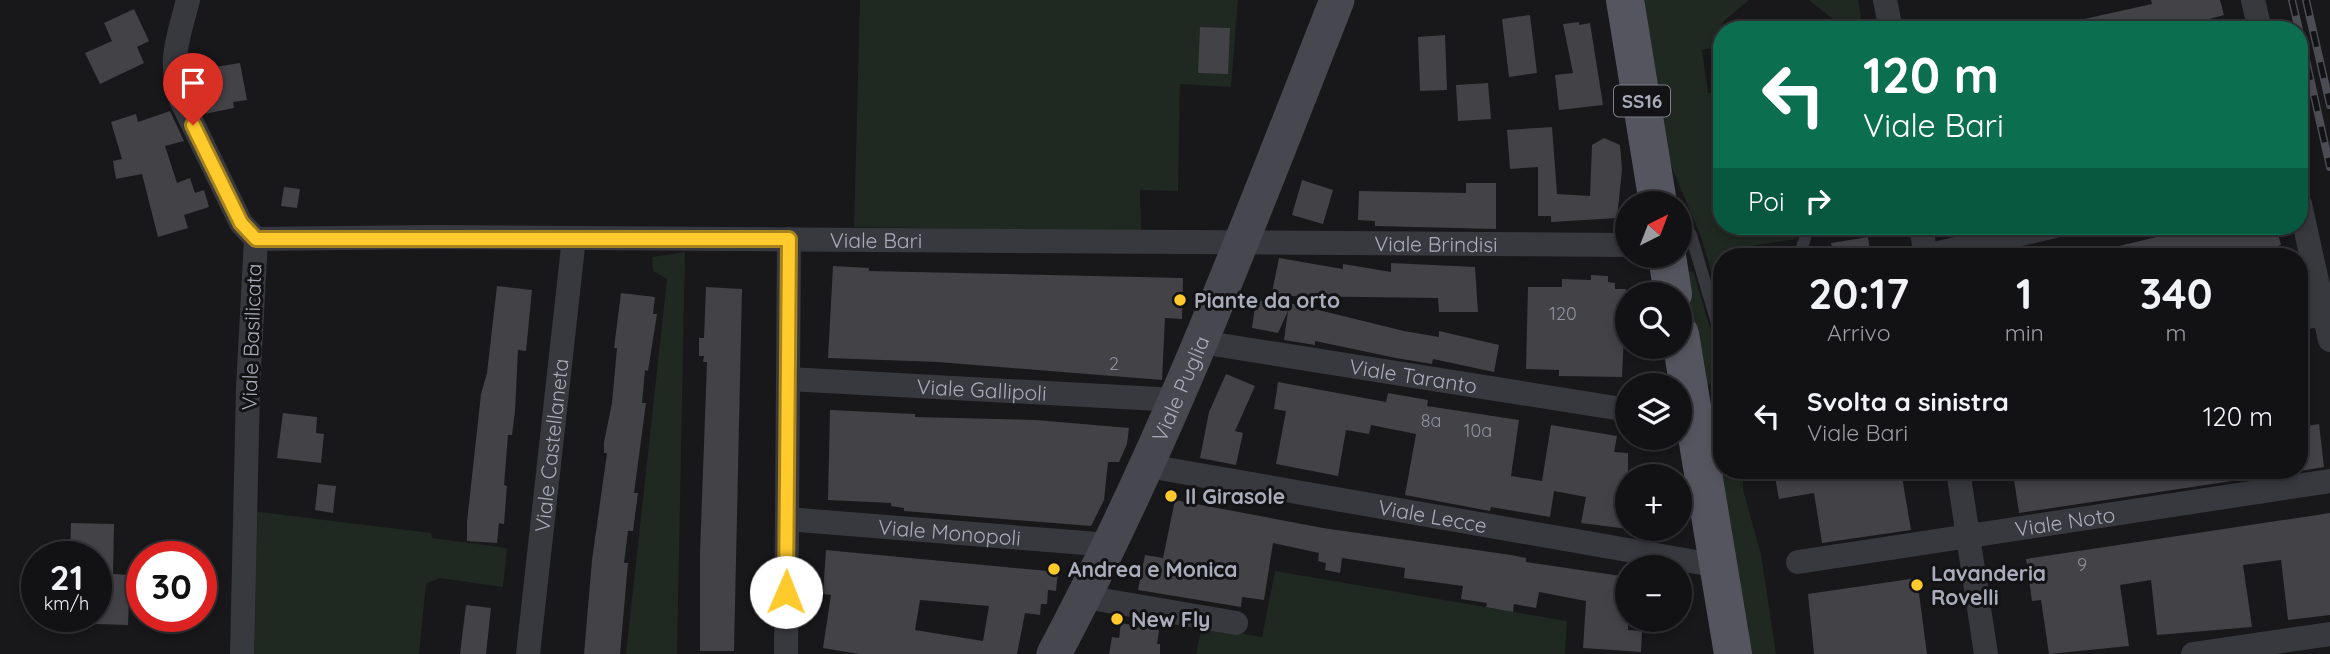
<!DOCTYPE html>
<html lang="it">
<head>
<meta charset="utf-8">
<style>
  body { margin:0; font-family:Quicksand,sans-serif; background:#1b1a1d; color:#f1f3f6; height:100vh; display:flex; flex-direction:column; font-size:26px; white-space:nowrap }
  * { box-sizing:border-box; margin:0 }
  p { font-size:23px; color:#9c9da0 }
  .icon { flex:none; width:38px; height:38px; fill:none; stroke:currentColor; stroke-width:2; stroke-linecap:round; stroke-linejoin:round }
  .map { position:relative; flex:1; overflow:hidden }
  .side { position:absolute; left:1713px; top:248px; width:595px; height:231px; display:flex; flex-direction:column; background:#121114; border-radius:28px; box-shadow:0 4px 10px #0003,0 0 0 2px #313134 }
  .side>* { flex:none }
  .banner { position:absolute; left:1713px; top:21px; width:595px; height:214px; border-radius:28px; box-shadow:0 4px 10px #0003,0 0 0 2px #313134; background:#0b6e4f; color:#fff; overflow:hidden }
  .needle { width:46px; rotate:42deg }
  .fabs { position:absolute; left:1615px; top:191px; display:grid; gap:14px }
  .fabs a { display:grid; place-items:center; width:77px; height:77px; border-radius:50%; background:#121114; box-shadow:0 4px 10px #0003,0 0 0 2px #313134; font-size:35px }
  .speed { position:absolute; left:21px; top:541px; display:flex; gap:14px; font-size:35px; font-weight:700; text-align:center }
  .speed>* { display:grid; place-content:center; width:91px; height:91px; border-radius:50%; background:#121114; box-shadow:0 4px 10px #0003,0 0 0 2px #313134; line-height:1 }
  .speed small { font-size:18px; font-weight:400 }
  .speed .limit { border:10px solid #d22; background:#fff; color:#111 }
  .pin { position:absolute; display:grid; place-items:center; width:60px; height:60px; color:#fff; margin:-72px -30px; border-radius:50% 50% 50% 0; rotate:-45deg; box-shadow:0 0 7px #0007 }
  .pin .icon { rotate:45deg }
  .me { position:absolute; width:77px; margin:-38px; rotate:1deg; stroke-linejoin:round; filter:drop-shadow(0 0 5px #0008) }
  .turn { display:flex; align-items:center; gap:24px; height:147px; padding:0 35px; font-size:32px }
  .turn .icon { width:91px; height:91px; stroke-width:2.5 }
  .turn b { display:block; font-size:49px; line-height:60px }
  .then { display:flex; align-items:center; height:66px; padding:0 35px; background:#0003; gap:14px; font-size:26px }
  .eta { display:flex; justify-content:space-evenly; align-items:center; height:119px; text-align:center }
  .eta b { font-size:42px; font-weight:700; line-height:49px }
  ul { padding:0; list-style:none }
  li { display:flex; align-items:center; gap:21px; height:98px; padding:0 35px }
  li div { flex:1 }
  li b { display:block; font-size:26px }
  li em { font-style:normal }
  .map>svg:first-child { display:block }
</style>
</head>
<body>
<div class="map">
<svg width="2330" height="654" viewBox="0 0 2330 654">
  <rect width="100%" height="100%" fill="#18171a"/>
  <path fill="#1f2821" d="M860 0H1238L1231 87 1180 84 1178 191 1140 190 1141 232 854 227Z
    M1642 0H1749L1724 21 1712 48 1702 50 1708 93 1719 92 1722 96V226H1795L1797 239 1737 248 1738 257H1722V309L1701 237 1668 158Z
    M1809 0H1858L1863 30H1839L1834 20Z
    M685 252 677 654H626L667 279 653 271 652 257Z
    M1693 271 1722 366V382L1703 386 1685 273Z
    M1722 401V471H1743V490L1761 554 1776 654H1746L1706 403Z
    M252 511 431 533 432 538 507 548 503 587 439 578 426 584 419 654H247Z
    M1275 571 1567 621 1565 654H1196L1202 626 1262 637Z"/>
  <path fill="#424247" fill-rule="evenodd" d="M2151 0H2220L2224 15 2168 30H2067L2066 23 2152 4Z
    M134 9 149 41 137 47 144 63 100 84 85 53 112 41 104 23Z
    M1530 15 1537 73 1509 77 1502 19Z
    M1579 22V25L1590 23 1603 105 1559 110 1555 75 1573 73 1563 24Z
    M1200 27 1230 28 1228 74 1198 73Z
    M1445 35 1447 90 1420 91 1418 37Z
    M240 63 247 100 233 102 234 108 204 114 195 95 190 71Z
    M1488 83 1491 119 1458 121 1456 85Z
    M170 111 184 141 165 146 177 183 190 178 195 193 204 190 209 207 184 215 188 228 158 237 142 174 116 179 113 161 122 159 111 122 136 114 138 122Z
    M1552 127 1557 194 1590 196 1592 145 1604 138 1620 145 1622 170 1617 218 1551 222V216H1538V167L1510 169 1507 130Z
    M1302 180 1333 190 1323 224 1292 215Z
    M1466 183H1496V229L1375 226V221L1358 220 1359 191 1466 193Z
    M284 187 300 189 297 208 281 206Z
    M2194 226H2276L2281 245 2245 255 2243 249 2213 257H2099L2098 251 2186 230Z
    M1868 237 1871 257H1834L1831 243Z
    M1279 258 1343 269V264L1391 272V263L1475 267 1478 312H1439L1438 298 1287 296 1286 302 1404 331 1439 337V331L1499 345 1494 372 1433 359 1432 364 1396 358 1315 341V345L1284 340 1288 311 1278 333 1252 328 1256 300 1270 302Z
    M833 266 869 268V271L1183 278 1182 319 1165 318 1162 380 938 362 828 358Z
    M1591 275 1608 276V282L1615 283V289H1626L1622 377 1559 376V370L1526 369 1528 287H1562V279L1591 280Z
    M497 286 532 290 526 351 518 350 515 411 512 435H508L504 485 507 486 504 524 499 523 497 543 467 541V522L481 394 487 373Z
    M706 287 742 289 734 651H700V553L707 362H703L704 356H699V338H704Z
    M621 293 655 297 653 314H657L648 371 645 370 642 403H646L634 493H638L633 531H628L624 563H628L620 654H584L592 560 607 453H604V442L612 403 617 348H614Z
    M1226 374 1255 386 1235 431 1243 433 1236 465 1200 458 1209 412Z
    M1278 382 1386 402 1388 393 1428 400 1427 406 1519 420 1511 476 1542 481 1551 425 1617 436 1614 452 1628 453V529L1581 523 1586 497 1554 491 1550 517 1491 507 1490 511 1405 495 1416 434 1371 425 1369 434 1346 430 1338 476 1276 464 1286 411 1274 409Z
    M830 410 915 414V417L1036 420 1129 428 1127 444 1119 462H1108L1104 500 1091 526 904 511V508L891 506V503L828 500Z
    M283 413 317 417 316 433 324 434 321 463 277 458Z
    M2319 424 2324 467 2300 471V427Z
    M1774 471H1901L1911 530 1822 543 1814 493 1779 499Z
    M2031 471H2251L2252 478 2019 513 2013 473Z
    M318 484 336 486 333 513 315 510Z
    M1175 500 1323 528 1511 555 1526 558V562L1628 577V630L1642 631 1641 652 1583 648 1586 601 1539 592 1536 608 1514 604 1513 612 1486 607 1487 603 1461 599 1463 586 1404 578 1405 568 1342 558 1340 573 1325 570 1326 563 1318 561 1319 553 1273 543 1264 600 1242 597 1241 607 1138 590 1145 555 1163 558Z
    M2330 513V615L2288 620 2281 560 2243 565 2252 627 2157 635 2151 580 2120 585 2129 646 2049 654 2041 600 2032 601 2026 559Z
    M71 523 114 524 113 574 130 575 128 625 96 624V556H70Z
    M826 550 1058 572 1056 591 1048 590 1047 604H1041L1040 615 1025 613 1017 654H859L823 648 831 595 823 594ZM920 600 989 606 983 641 915 630Z
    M1917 578 1927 654H1814L1808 594Z
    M466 605 491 608 486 654H460Z
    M1121 623 1159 630 1157 644H1160V654H1109L1112 637 1119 638Z"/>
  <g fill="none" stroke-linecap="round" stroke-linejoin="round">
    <path stroke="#38393f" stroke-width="12" d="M1680 220 1691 235 1722 340
      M1799 257 1805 238"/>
    <g stroke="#38393f" stroke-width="24">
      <path d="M188 0C178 39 168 60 181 100L241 223 256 239 248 388 242 654"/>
      <path d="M1885 0 1891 30"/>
      <path d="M2253 0 2260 30"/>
      <path d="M2300 204 2330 340"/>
      <path d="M1921 226 1926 257"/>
      <path id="s1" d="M256 239 432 237 1628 245"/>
      <path d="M1926 256 2055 226"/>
      <path d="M2300 319 2324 313"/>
      <path id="s2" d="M1201 342 1628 410"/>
      <path id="s3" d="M788 379 1176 400"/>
      <path id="s4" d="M1148 466 1719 566"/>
      <path d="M1958 471 1986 654"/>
      <path id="s5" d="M787 519 1110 545"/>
      <path id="s6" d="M1798 562 2330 481"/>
      <path d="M1085 597 1236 623"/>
      <path id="s7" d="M528 654 574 238"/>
      <path d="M786 654 789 239"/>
      <path d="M2193 654 2330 634"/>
    </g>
    <path stroke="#46474f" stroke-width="35" id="s8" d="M1054 654C1166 444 1250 221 1337 0"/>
    <path stroke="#54555e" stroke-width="38" d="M1625 0 1658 203
      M1667 256 1673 294
      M1680 334 1733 654"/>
    <defs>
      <path id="rail" d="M2292 0 2299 30
        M2306 0 2330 105
        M2300 33 2330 167"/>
    </defs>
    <use href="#rail" stroke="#4b4c54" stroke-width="8"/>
    <use href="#rail" stroke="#131215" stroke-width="5" stroke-dasharray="16" stroke-linecap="butt"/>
  </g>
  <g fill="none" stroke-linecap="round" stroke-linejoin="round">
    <defs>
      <path id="route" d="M193 125 241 223 256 239H789L786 592"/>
    </defs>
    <use href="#route" stroke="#a6831c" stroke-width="18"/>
    <use href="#route" stroke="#ffca2b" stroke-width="12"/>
  </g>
  <g fill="#ffca2b" stroke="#131215" stroke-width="2.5">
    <circle cx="1180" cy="300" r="7"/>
    <circle cx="1171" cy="496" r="7"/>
    <circle cx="1054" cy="569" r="7"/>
    <circle cx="1917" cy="585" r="7"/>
    <circle cx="1117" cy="619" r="7"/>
  </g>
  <g text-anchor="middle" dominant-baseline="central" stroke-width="6" stroke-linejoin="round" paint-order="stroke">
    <g font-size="18" fill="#8f929e">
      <text x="1563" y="313">120</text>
      <text x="1114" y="363">2</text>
      <text x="1431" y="420">8a</text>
      <text x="1478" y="430">10a</text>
      <text x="2082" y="564">9</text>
    </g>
    <rect fill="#131215" stroke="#7c7e89" stroke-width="2" x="1614" y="85.5" width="56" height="31" rx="5"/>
    <g font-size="19" font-weight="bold" fill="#a9adbb">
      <text x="1642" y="101">SS16</text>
    </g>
    <g font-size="21" fill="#a9adbb" stroke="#131215">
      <text stroke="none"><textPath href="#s1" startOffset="620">Viale Bari</textPath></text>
      <text stroke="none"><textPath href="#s1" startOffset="1180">Viale Brindisi</textPath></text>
      <text transform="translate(251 337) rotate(-88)">Viale Basilicata</text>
      <text stroke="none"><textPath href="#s2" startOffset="215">Viale Taranto</textPath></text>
      <text stroke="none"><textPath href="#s8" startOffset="294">Viale Puglia</textPath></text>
      <text stroke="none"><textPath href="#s3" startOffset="194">Viale Gallipoli</textPath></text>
      <text stroke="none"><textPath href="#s7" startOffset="210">Viale Castellaneta</textPath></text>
      <text stroke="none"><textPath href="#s4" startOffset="289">Viale Lecce</textPath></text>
      <text stroke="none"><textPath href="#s6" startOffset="270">Viale Noto</textPath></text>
      <text stroke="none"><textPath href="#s5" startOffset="163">Viale Monopoli</textPath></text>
    </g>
    <g font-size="21" font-weight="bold" fill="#a9adbb" stroke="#131215" text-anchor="start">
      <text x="1194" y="300">Piante da orto</text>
      <text x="1185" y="496">Il Girasole</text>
      <text x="1068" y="569">Andrea e Monica</text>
      <text x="1931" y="573">Lavanderia<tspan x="1931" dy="24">Rovelli</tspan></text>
      <text x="1131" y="619">New Fly</text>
    </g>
  </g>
</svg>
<div class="fabs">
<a><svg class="needle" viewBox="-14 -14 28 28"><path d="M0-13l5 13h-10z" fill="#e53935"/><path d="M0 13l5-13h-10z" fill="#9c9da0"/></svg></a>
<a><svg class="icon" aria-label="search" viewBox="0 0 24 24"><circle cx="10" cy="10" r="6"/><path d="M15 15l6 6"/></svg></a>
<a><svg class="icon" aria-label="layers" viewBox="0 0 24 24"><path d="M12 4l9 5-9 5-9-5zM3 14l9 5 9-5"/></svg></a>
<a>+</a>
<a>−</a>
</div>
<div class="speed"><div>21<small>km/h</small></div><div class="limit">30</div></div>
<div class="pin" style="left:193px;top:125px;background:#d93025"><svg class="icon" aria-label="arrive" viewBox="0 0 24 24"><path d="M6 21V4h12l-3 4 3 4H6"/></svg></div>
<svg class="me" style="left:786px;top:592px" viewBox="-20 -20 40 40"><circle r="19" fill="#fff"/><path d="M0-13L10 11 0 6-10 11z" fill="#ffca2b"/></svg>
<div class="banner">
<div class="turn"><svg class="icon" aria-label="left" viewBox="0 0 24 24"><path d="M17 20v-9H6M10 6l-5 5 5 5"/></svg><div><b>120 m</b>Viale Bari</div></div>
<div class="then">Poi<svg class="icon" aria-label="right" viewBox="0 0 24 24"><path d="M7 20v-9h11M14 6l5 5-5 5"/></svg></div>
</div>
<section class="side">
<div class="eta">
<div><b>20:17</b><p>Arrivo</p></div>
<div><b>1</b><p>min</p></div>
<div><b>340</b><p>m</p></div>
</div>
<ul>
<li><svg class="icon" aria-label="left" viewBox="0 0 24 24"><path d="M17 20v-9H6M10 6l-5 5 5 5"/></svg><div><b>Svolta a sinistra</b><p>Viale Bari</p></div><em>120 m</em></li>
</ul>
</section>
</div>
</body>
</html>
